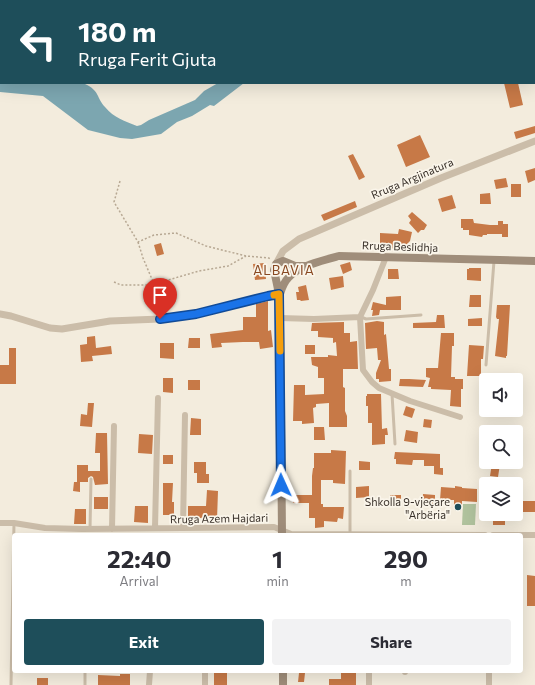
<!DOCTYPE html>
<html lang="en">
<head>
<meta charset="utf-8">
<style>
  body { margin:0; font-family:Commissioner,sans-serif; background:#f2f2f3; color:#2b2b33; height:100vh; display:flex; flex-direction:column; font-size:15px; white-space:nowrap }
  * { box-sizing:border-box; margin:0 }
  p { font-size:13px; color:#7c7c81 }
  .icon { flex:none; width:22px; height:22px; fill:none; stroke:currentColor; stroke-width:2; stroke-linecap:round; stroke-linejoin:round }
  .map { position:relative; flex:1; overflow:hidden }
  .panel { position:absolute; left:12px; top:533px; width:511px; height:140px; display:flex; flex-direction:column; background:#fff; border-radius:4px; box-shadow:0 4px 16px #0002 }
  .panel>* { flex:none }
  .top-card { position:absolute; left:0px; top:0px; width:535px; height:84px; box-shadow:0 4px 16px #0002; background:#1e4e5a; color:#fff; overflow:hidden }
  .tools { position:absolute; left:479px; top:373px; display:grid; gap:8px }
  .tools a { display:grid; place-items:center; width:44px; height:44px; border-radius:4px; background:#fff; box-shadow:0 4px 16px #0002; font-size:20px }
  .pin { position:absolute; display:grid; place-items:center; width:34px; height:34px; color:#fff; margin:-41px -17px; border-radius:50% 50% 50% 0; rotate:-45deg; box-shadow:0 0 4px #0007 }
  .pin .icon { rotate:45deg }
  .me { position:absolute; width:44px; margin:-22px; rotate:359deg; stroke-linejoin:round; filter:drop-shadow(0 0 3px #0008) }
  .turn { display:flex; align-items:center; gap:14px; height:84px; padding:0 12px; font-size:18px }
  .turn .icon { width:52px; height:52px; stroke-width:2.5 }
  .turn b { display:block; font-size:28px; line-height:34px }
  .eta { display:flex; justify-content:space-evenly; align-items:center; height:68px; text-align:center }
  .eta b { font-size:24px; font-weight:700; line-height:28px }
  .cta { display:flex; gap:8px; margin-top:auto; padding:8px 12px }
  .cta a { flex:1; height:46px; border-radius:4px; background:#1e4e5a; color:#fff; font-size:16px; font-weight:700; line-height:46px; text-align:center }
  .cta a+a { background:#f2f2f3; color:#2b2b33 }
  .map>svg:first-child { display:block }
</style>
</head>
<body>
<div class="map">
<svg width="535" height="685" viewBox="0 0 535 685">
  <rect width="100%" height="100%" fill="#f3ecdd"/>
  <path fill="#b0c29d" d="M463 504H476L475 525H462Z"/>
  <path fill="#7ca6b0" d="M0 78 1 83 85 84C100 91 96 97 105 107 114 118 125 121 137 126L141 125 149 120 195 100 204 91 218 83H244L214 106 210 105 192 116 177 122 161 134 132 139 120 138 88 130 43 96 0 92Z"/>
  <path fill="#c77947" d="M504 83H518L523 105 510 108Z
    M535 126V133L516 139 514 132Z
    M420 135 430 157 406 167 397 145Z
    M353 154 365 177 359 180 348 156Z
    M535 168V180L528 183 525 171Z
    M506 178 508 187 496 189 494 180Z
    M511 184H521V197H511Z
    M490 193 491 204H480V194Z
    M452 195 456 208 442 212 438 199Z
    M355 201 357 207 324 221 321 215Z
    M412 212 427 225 424 230H421L418 233 409 223 411 220 408 216Z
    M461 219H473L474 223 490 225H498V221H503V224H508V237H502V234H487V235H483L482 237 469 235V230H463V228H461Z
    M399 229 412 232 410 241 407 244 430 247V248L432 249V253L380 247V233L398 234Z
    M161 243 164 254 157 256 154 245Z
    M350 262 352 270 343 274 340 265Z
    M264 263 266 279 255 280 253 264Z
    M469 268H481V281L467 280V269H469Z
    M388 269H398L399 279H388Z
    M343 276 344 287 331 290 329 278Z
    M306 285 309 300 301 301 300 300H297L296 292H299L298 287Z
    M470 295H481V307H469Z
    M401 296V310H380L379 315 372 316 373 310H371L373 302 386 305V297Z
    M268 301V331L271 330 273 347 260 349 259 342H243L221 343 222 347 212 348 210 334 243 330V317H256V304Z
    M497 305H510L507 356H506V358L495 356 499 319H497L496 317Z
    M437 315H444L445 328H413V323L436 322Z
    M482 318V326H468V319Z
    M377 321 384 322V335L386 334 389 369H391V381L379 382V379H376V373L381 360H378L377 348 366 349 365 323Z
    M344 322V333H350V342L357 341 358 369H343V387L345 388V411L347 416V427H329V403L316 404V407L313 408 314 423 302 424V421H293L294 385H305V395L324 394V378H318V367L312 365 311 357H328V355L337 356 336 342 333 343V338L318 337V331H311L312 323Z
    M441 333H454V346H452L451 377H455V379H463V389H461V407L450 406 451 390 431 389V387H428L430 378 426 377V368H438Z
    M95 336 96 348 111 346 112 354 92 356 93 361 81 362 80 345 87 344V337Z
    M189 338H200V348H188Z
    M160 343H174V359L160 358Z
    M305 345H315V354H305Z
    M469 345 484 346 483 359H481V376H467Z
    M9 348H16V384H0V365H9Z
    M163 378H173V393L163 392Z
    M400 379H409L426 380 423 387 399 386Z
    M188 380H200V390H188Z
    M367 394H381L382 429 387 428 388 435H385V444L372 445V423H368V406H366V396H367Z
    M88 403H94L92 427 80 426 81 414 87 415Z
    M406 406 415 409 412 418 403 415Z
    M191 418 201 419V435H190Z
    M424 419 432 420 431 428 423 427Z
    M314 427H324L325 440H314Z
    M406 430 418 432 417 443 404 441Z
    M96 433H107L108 484 95 485 93 477 91 476 88 478V482H80V492L73 491 74 482H77V465H88V471H100V453H95Z
    M139 434 153 435 152 454 138 453Z
    M331 450 346 451 345 484 333 483V480H321V504H323V507H344L343 519 338 518 337 522 324 521V527L315 528V518H309V503H293L292 495H312V476L313 468H314V453H331Z
    M395 452 440 454V468H443V475L434 474V466H424V460H413L412 465 396 464V459H394Z
    M163 455H173V464H163Z
    M359 461 370 462V470H359Z
    M194 462H206V474H209V483H197V473H194Z
    M492 463 500 464 498 477 490 476Z
    M163 483H173L172 502H174V515H163Z
    M369 486V497L356 498V487Z
    M455 486 462 487V488L477 489V502L462 501V506L454 505V500H440L441 487 455 488Z
    M207 490 218 491 217 520 200 518V520H188V506H206Z
    M423 494 435 495V507H422Z
    M390 495H401V507H391L390 504 388 505V499H390Z
    M94 497H108V509H94Z
    M523 501H535V512H522Z
    M135 506H148V523L134 522Z
    M75 509H86V524H74Z
    M493 514H505V525H493Z
    M527 575 535 576V606H527Z
    M214 671H227V685H214Z
    M341 672H356V685H329V679H341Z
    M299 673H305L304 682H298Z
    M120 674H130V685H98V675L120 676Z
    M37 678H48V685H37Z"/>
  <g fill="none" stroke-linecap="round" stroke-linejoin="round">
    <path stroke="#b7a893" stroke-width="1.5" stroke-dasharray="2 2" stroke-linecap="butt" d="M120 181 114 202 138 242 154 235 176 233 206 246 246 256 269 258 270 259
      M138 242 143 258 154 284
      M114 282 121 285H151L199 271 228 266 246 256"/>
    <path stroke="#cbbda9" stroke-width="3" d="M34 1 36 0
      M0 15H1
      M361 317 366 319 421 315
      M486 365 494 261
      M392 394 395 444
      M90 529 91 479
      M350 534V471
      M11 685 14 523
      M85 685V671"/>
    <path stroke="#cbbda9" stroke-width="6" d="M145 1 146 0
      M0 51 1 52
      M360 317 363 370 372 382 379 388 410 401 460 417
      M280 318 314 319 360 317 373 290 386 257
      M0 523H14L45 528 82 529 274 527 291 534 485 535
      M155 528 158 398
      M183 528 185 415
      M112 529 114 426
      M493 535H535
      M205 671V685
      M405 672V671
      M149 685 150 671
      M369 685V671
      M489 685V671"/>
    <path stroke="#cbbda9" stroke-width="7" d="M276 264 283 251 299 239 441 178 535 141
      M0 314 11 316 50 328 62 329 110 321 160 319 196 314 268 296 279 294"/>
    <path stroke="#9f8d7a" stroke-width="8" d="M280 294C282 287 284 282 289 277 299 266 324 260 339 256L535 261
      M282 535 280 318 279 294 274 270 276 264 283 261 295 266H308
      M283 671V685"/>
  </g>
  <g fill="none" stroke-linecap="round" stroke-linejoin="round">
    <defs>
      <path id="route" d="M160 319 196 314 268 296 279 294 281 485"/>
    </defs>
    <use href="#route" stroke="#114b97" stroke-width="10"/>
    <use href="#route" stroke="#1a73e8" stroke-width="7"/>
    <path stroke="#f59e0b" stroke-width="7" d="M274 295 279 294 280 351"/>
  </g>
  <circle fill="#1e4e5a" stroke="#faf5ea" stroke-width="1.5" cx="458" cy="507" r="4"/>
  <g text-anchor="middle" dominant-baseline="central" stroke-width="3.5" stroke-linejoin="round" paint-order="stroke">
    <g font-size="11" fill="#383029" stroke="#faf5ea">
      <text transform="translate(412 178) rotate(-23)">Rruga Argjinatura</text>
      <text transform="translate(400 246) rotate(2)">Rruga Beslidhja</text>
      <text transform="translate(219 518) rotate(-1)">Rruga Azem Hajdari</text>
    </g>
    <g font-size="11" fill="#383029" stroke="#faf5ea" text-anchor="end">
      <text x="450" y="501">Shkolla 9-vjeçare<tspan x="450" dy="13">"Arbëria"</tspan></text>
    </g>
    <g font-size="13" letter-spacing="1" fill="#884821" stroke="#faf5ea">
      <text x="284" y="270">ALBAVIA</text>
    </g>
  </g>
</svg>
<div class="tools">
<a><svg class="icon" aria-label="sound" viewBox="0 0 24 24"><path d="M4 9h4l5-4v14l-5-4H4zM17 9q2 3 0 6"/></svg></a>
<a><svg class="icon" aria-label="search" viewBox="0 0 24 24"><circle cx="10" cy="10" r="6"/><path d="M15 15l6 6"/></svg></a>
<a><svg class="icon" aria-label="layers" viewBox="0 0 24 24"><path d="M12 4l9 5-9 5-9-5zM3 14l9 5 9-5"/></svg></a>
</div>
<div class="pin" style="left:160px;top:319px;background:#d93025"><svg class="icon" aria-label="arrive" viewBox="0 0 24 24"><path d="M6 21V4h12l-3 4 3 4H6"/></svg></div>
<svg class="me" style="left:281px;top:485px" viewBox="-20 -20 40 40"><path d="M0-17L14 15 0 8-14 15z" fill="#1a73e8" stroke="#fff" stroke-width="4"/></svg>
<div class="top-card">
<div class="turn"><svg class="icon" aria-label="left" viewBox="0 0 24 24"><path d="M17 20v-9H6M10 6l-5 5 5 5"/></svg><div><b>180 m</b>Rruga Ferit Gjuta</div></div>
</div>
<section class="panel">
<div class="eta">
<div><b>22:40</b><p>Arrival</p></div>
<div><b>1</b><p>min</p></div>
<div><b>290</b><p>m</p></div>
</div>
<div class="cta"><a>Exit</a><a>Share</a></div>
</section>
</div>
</body>
</html>
